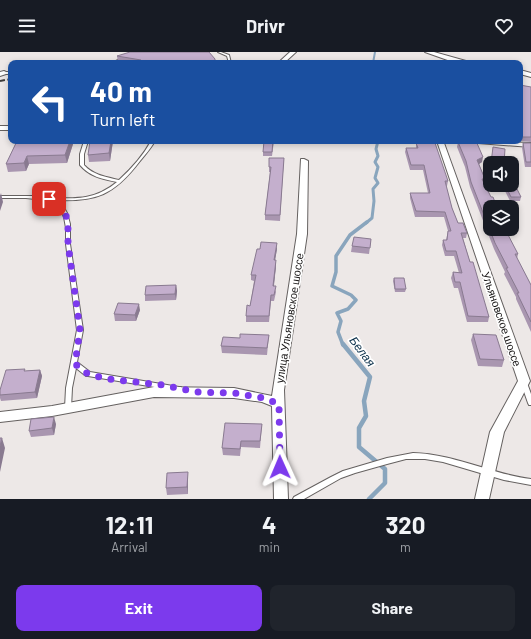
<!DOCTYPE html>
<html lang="en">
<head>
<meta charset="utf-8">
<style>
  body { margin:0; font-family:Barlow,sans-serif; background:#20242c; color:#f1f3f6; height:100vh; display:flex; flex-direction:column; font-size:15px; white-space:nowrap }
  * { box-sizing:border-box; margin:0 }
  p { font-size:13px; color:#9ea1a6 }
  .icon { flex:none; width:22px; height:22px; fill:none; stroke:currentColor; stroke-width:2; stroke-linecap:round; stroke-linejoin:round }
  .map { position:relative; height:447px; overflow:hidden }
  .drawer { display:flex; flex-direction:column; background:#171b24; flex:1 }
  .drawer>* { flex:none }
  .banner { position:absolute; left:8px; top:8px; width:515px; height:84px; border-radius:8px; box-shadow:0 2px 6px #0003; background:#1a4fa0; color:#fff; overflow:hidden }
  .controls { position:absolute; left:483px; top:104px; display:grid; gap:8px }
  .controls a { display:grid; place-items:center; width:36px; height:36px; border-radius:8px; background:#171b24; box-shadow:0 2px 6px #0003; font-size:20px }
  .pin { position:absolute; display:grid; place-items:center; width:34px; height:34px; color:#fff; margin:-17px; border-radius:8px; box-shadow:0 2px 6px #0006 }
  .me { position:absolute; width:44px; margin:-22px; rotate:359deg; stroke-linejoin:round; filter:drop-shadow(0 0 3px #0008) }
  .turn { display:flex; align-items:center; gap:14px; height:84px; padding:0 16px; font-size:18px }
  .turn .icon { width:52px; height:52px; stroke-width:2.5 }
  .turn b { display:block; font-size:28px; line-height:34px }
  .eta { display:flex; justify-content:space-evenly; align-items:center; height:68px; text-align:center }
  .eta b { font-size:24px; font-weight:700; line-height:28px }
  .button { display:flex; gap:8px; margin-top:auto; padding:8px 16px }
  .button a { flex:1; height:46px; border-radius:8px; background:#7c3aed; color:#fff; font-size:16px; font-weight:700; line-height:46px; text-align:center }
  .button a+a { background:#20242c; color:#f1f3f6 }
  header { display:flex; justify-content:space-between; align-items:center; height:52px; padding:0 16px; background:#171b24; font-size:18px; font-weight:700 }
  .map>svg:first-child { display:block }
</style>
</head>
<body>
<header><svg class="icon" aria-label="menu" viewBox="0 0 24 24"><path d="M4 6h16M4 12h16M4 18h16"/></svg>Drivr<svg class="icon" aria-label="heart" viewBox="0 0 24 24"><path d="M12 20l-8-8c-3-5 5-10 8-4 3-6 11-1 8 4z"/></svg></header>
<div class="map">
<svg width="531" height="447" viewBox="0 0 531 447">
  <rect width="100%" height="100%" fill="#ede8e7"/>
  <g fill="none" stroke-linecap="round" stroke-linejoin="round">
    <path stroke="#89a5bd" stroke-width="2" d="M373 11 375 0"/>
    <path stroke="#89a5bd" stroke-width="3" d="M366 171 372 166 374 149 373 137 378 131 375 126 378 115 375 110 378 104 376 97 378 89"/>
    <path stroke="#89a5bd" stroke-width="3.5" d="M343 293 338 280 341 269 337 261 348 257 356 248 351 243 332 234 336 220V204L350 183 367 170"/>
    <path stroke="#89a5bd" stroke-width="4.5" d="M343 292 370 325 364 349 366 364 359 376V395L385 417V431L369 447"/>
    <defs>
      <path id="lane" d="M218 0H221L229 3 231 11H229L227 4Z
        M122 6 124 7 116 11H112Z
        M3 20H11V22H3Z
        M84 89H88L84 102V113C93 123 106 125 119 128 131 117 143 104 151 89H155C151 96 145 103 140 109 114 143 97 150 54 148L63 154 67 161 70 172V192L83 278 77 310 90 320 179 335H181L182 337 181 339H179L88 324H86L76 316 72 336 71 356 70 358H66L65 356 66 336 77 278 66 192V176L64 165 59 155 52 151 45 148 26 146H0V144H36L52 148 53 146H54C79 147 96 147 117 130 103 127 90 125 80 113V102Z
        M522 329H526L527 331 531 342V353H529L528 351 521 331Z
        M413 401C454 402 491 422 531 427V433L504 428 443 410 425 407H406L387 412 355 421 341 426 304 447H293L294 445 331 425 343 419 387 406Z"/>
      <path id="street" d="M290 0H296L284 11H278Z
        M425 0H434L473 11H456Z
        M520 18 531 21V25L520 22Z
        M4 19 6 20V22L0 24V20Z
        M0 74H11V78H0Z
        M437 89H449L444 91 530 329 504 380 489 447H475L490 380 518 329Z
        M474 89 531 91V95L478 91Z
        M301 107H304L308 109 307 182 284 338 288 447H274L272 354 262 350 234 346 154 345 52 364 0 370V360L52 354 154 335 234 336 272 344 297 182Z"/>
    </defs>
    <use href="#lane" stroke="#656160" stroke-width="2"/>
    <use href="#street" stroke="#656160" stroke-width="2"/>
    <use href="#lane" fill="#fff" fill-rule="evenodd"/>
    <use href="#street" fill="#fff" fill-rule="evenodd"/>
    <path stroke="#3d3b3a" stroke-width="2" stroke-dasharray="5 2.5" stroke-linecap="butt" d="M0 29 11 27"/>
  </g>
  <path fill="#a996b0" d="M117 4 215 11H118Z
    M520 33 531 35V90L521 89 520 84Z
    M11 55V67L10 68 9 60Z
    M17 89H73V92L67 111 29 112 26 119 8 120 6 112Z
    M113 89 110 109 89 110 88 103Z
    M274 89 272 104H263V100Z
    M459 89H476L482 110 479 112 485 127 484 130 490 155 518 202 517 207 531 233V280L516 247V245L504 222 505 220 494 197 470 135 465 115 457 95 458 90H459Z
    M416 91 448 129 447 134H446L452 156 458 171 467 181 466 186H463L470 210 489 265 488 270H467L458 236H454L451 226 453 220 459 221 454 204H445L442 193 443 188H446L448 179 444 165H415L410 146V141H428L423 118H410L405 100 406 96H416Z
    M523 91H531V115H525L522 96Z
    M269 106H284L280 169 265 168V163L270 120H269Z
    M490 114V127L489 125Z
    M502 133H512L521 145 520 149H510Z
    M371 187 369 202 351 200 352 194Z
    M277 197 275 208 276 214 274 234 276 240 274 249H271L269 270H246V264L250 254 254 229 251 228V223Z
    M394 226 406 237 405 240H395L393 229Z
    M176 233 177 239 176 248 145 249V243Z
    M140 258 136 269H115L114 262Z
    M473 282 504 308 502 315 478 314 471 288Z
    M269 283 267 303 222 301 221 294 240 286Z
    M40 318 42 324 37 346 1 349 0 346V338L26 319Z
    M56 372 54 383 31 385 29 379Z
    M262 372 260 396 241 395 240 404 223 403 222 396Z
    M188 427V442L167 443 166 436Z"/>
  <path fill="#897a90" d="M70 89H73V92L67 111 65 103Z
    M111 89H113L110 109 109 101Z
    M27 104 29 112 26 119 24 111Z
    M483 105 482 110 476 114 477 108Z
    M1 141 3 150 0 159V144Z
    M277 191V197L274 214V208Z
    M276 208V214L273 240V234Z
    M176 233 177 239 176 248 175 242Z
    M139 252 140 258 136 269 135 263Z
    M40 318 42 324 37 346 35 340Z
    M54 365 56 372 54 383 52 376Z
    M2 386 5 396 0 420V394Z
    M188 420V442L187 435Z"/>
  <path fill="#c4afcd" stroke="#897a90" d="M130 0H209L215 7V11H141V8L117 4Z
    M520 33 531 35V85H522L520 73Z
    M11 55V60H9Z
    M17 89H70L65 103 27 104 24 111 6 112Z
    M90 89H111L109 101 88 103Z
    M264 89H273L272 100H263Z
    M461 89H476L483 105 477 108 485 127H482L491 145H493L497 155H490V177H505L518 202H515L531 233V270L517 241H519L506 216H508L495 191 471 130 466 109 458 90H461Z
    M416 91H435L448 129H445L452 156 458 171H463L467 181H461L470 210H473L489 265 468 264 460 230H455L453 220 462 221 456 199H446L443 188H447L448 179H451L445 160 416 159 410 141H430L424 113H411L406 96H418Z
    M523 91H531V110H526Z
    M493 95 505 97 504 111H491Z
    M269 106H284L280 163H265L271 115H269Z
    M512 127 521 145H511L505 133H512Z
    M354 185 371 187 370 196 352 194Z
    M261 190 277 191 274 208H276L273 234H276L274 243H271L269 264H246L247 253 250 254 256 223H251L257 197H260Z
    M394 226H404L406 237H395Z
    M176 233 175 242 145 243 146 234Z
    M118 251 139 252 135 263 114 262Z
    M240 282 269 283 267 296 221 294 223 285 240 286Z
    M473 282 496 283 504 308 480 307Z
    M25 317 24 319 40 318 35 340 0 343V338L6 318Z
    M54 365 52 376 29 379 31 367Z
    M225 371 262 372 260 389H241L240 397 222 396Z
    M0 386H2L0 394Z
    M188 420 187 435 166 436 167 421Z"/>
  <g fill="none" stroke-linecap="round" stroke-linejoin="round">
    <path stroke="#7c3aed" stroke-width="7" stroke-dasharray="0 12.6" d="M49 147C70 156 68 171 68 192L80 278 75 312 88 322 108 327 163 333 196 340 234 341 264 346 279 352 280 415"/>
  </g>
  <g text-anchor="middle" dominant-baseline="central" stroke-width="3.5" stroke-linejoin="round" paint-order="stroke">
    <g font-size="11" fill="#171515" stroke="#fff">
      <text transform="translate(289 266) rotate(-81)">улица Ульяновское шоссе</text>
      <text transform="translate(502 267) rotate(71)">Ульяновское шоссе</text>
    </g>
    <g font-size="12" font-style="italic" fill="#0c314b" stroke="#fff">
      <text transform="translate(363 299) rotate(53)">Белая</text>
    </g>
  </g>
</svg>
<div class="controls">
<a><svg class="icon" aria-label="sound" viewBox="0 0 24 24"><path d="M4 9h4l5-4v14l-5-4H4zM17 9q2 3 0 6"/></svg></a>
<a><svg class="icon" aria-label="layers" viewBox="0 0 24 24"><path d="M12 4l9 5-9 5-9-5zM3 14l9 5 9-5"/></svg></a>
</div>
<div class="pin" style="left:49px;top:147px;background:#d93025"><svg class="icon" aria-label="arrive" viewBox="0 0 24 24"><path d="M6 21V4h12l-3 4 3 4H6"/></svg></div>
<svg class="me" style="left:280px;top:415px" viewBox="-20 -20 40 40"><path d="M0-17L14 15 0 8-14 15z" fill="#7c3aed" stroke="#fff" stroke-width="4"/></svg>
<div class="banner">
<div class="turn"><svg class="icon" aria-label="left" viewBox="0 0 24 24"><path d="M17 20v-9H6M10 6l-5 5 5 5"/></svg><div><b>40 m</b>Turn left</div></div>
</div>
</div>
<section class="drawer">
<div class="eta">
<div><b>12:11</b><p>Arrival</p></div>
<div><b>4</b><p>min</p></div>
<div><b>320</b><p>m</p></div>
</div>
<div class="button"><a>Exit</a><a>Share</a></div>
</section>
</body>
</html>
